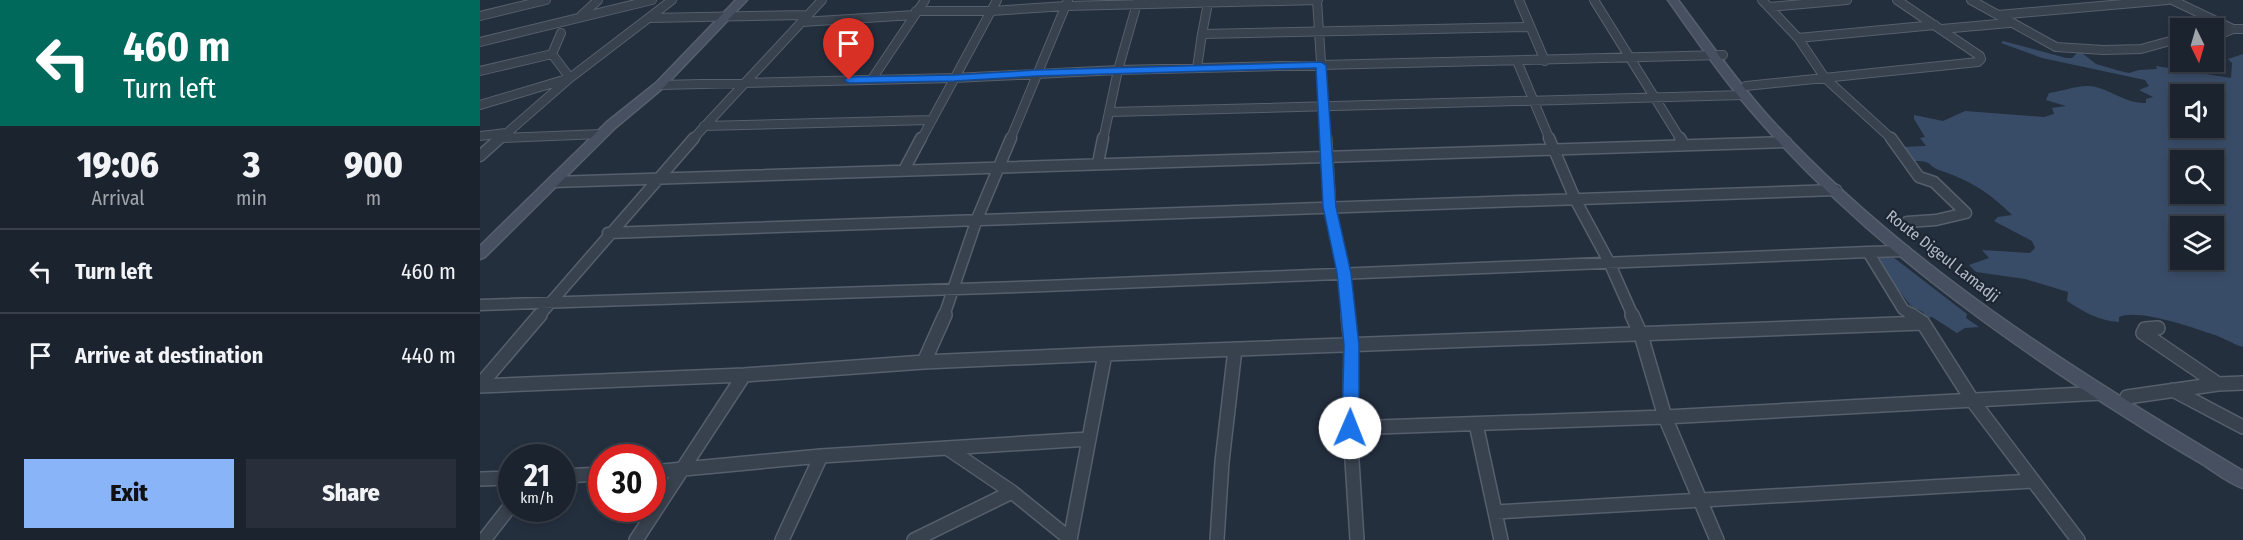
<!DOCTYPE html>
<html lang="en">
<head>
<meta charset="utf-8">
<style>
  body { margin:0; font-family:"Fira Sans Condensed",sans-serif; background:#282f3a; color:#f1f3f6; height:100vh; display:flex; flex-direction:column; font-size:22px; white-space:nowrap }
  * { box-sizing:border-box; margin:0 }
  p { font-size:20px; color:#a0a4aa }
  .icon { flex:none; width:33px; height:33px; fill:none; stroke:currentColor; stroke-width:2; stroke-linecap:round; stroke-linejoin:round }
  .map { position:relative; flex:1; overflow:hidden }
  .drawer { display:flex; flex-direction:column; background:#1b232e; width:480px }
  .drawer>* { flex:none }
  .banner { background:#00695c; color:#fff; overflow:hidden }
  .needle { width:39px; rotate:175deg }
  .tools { position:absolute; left:1690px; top:18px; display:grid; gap:12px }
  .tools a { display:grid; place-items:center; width:54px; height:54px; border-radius:0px; background:#1b232e; box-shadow:0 3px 9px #0003,0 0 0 2px #39404a; font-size:30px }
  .speed { position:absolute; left:18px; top:444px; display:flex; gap:12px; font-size:30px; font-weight:700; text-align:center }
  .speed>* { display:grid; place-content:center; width:78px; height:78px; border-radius:50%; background:#1b232e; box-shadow:0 3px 9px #0003,0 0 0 2px #39404a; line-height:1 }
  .speed small { font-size:15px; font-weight:400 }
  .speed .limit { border:9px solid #d22; background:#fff; color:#111 }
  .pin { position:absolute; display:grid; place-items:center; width:51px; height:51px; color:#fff; margin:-62px -26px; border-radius:50% 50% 50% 0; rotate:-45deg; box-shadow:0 0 6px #0007 }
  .pin .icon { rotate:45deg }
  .me { position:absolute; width:66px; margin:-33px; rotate:1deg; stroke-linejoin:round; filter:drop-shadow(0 0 4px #0008) }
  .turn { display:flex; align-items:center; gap:21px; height:126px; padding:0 24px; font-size:27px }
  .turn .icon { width:78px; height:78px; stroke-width:2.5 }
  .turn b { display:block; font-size:42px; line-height:51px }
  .eta { display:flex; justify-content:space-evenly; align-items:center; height:102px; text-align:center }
  .eta b { font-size:36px; font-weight:800; line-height:42px }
  .button { display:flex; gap:12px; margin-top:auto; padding:12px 24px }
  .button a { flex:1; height:69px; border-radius:0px; background:#8ab4f8; color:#111; font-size:24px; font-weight:800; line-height:69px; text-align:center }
  .button a+a { background:#282f3a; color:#f1f3f6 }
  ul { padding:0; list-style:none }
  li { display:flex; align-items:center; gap:18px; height:84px; padding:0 24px; border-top:2px solid #39404a }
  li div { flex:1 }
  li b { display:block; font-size:22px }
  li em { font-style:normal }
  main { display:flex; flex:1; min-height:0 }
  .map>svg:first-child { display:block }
</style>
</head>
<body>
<main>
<section class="drawer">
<div class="banner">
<div class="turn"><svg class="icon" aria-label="left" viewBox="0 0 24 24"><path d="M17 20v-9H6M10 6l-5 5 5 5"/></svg><div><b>460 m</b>Turn left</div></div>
</div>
<div class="eta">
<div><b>19:06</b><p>Arrival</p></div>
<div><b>3</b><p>min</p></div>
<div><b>900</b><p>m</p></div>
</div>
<ul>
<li><svg class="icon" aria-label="left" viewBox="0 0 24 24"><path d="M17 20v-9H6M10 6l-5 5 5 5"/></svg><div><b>Turn left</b></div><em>460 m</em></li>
<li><svg class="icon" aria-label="arrive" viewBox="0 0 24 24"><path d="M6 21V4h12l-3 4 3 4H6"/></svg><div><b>Arrive at destination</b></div><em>440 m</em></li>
</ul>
<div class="button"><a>Exit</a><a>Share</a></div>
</section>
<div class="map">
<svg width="1763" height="540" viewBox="0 0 1763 540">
  <rect width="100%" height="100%" fill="#242f3e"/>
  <path fill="#394c67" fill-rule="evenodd" d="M1523 41 1586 58H1592L1597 53H1602L1616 64 1640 71 1649 73 1659 70 1677 69 1676 66 1751 78 1752 63 1748 59 1763 54V347C1752 344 1743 337 1732 334 1712 327 1657 308 1639 317V322C1619 321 1604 312 1587 301L1588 292 1545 279 1496 272 1489 265 1509 258 1502 250 1550 253 1555 248 1552 241 1514 221 1518 217 1532 215C1510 193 1491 181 1462 171 1446 166 1454 160 1433 161L1422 147 1446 146 1440 138 1445 137 1434 119V115L1463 121 1485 111 1564 117 1574 114 1572 108 1586 106 1566 100 1569 93C1584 91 1602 83 1616 87 1634 92 1648 104 1666 103V99L1673 97 1659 90 1669 86 1665 80 1562 58 1521 43ZM1701 94H1734V128H1701ZM1701 160H1734V194H1701ZM1701 226H1734V260H1701Z
    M1409 254 1487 314 1486 318 1499 327 1485 328 1477 333 1452 317 1446 318 1443 312 1431 306 1392 255Z"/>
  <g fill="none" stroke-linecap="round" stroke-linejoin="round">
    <defs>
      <path id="street-far2" d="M837 0 846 140
        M1039 0 1065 61
        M1114 0 1201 140
        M1282 0 1318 38 1345 78 1413 140
        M1491 0 1576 47 1624 50 1661 49 1701 38
        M1692 0 1753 29
        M1289 7 1367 0
        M436 11H511L586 6 838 0
        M1518 15 1688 0
        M0 16 66 0
        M101 16 118 0
        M169 18 327 15
        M322 22 434 15
        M1462 29 1529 23
        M722 34 728 3
        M1734 37 1753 29H1763
        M1318 38 1455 25
        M0 42 172 0
        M1037 61 1070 140
        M717 68 722 34 1050 27
        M0 71 72 54
        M392 79 445 0
        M180 85 474 78 638 70 1243 55
        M1266 86 1498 62 1501 59 1500 56 1417 0
        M0 105 90 78 72 54 81 33
        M630 112 1264 95
        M224 126 450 120
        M0 136 26 133
        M21 138 122 134
        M19 140 90 78 192 0
        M212 140 342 0
        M441 140 517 0
        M530 140 588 0
        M623 140 638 70 658 0"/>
      <path id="street-far1" d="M846 138 850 207 864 273 868 316
        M1069 138 1095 199 1129 262 1153 316
        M1200 138 1204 145
        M1411 138 1439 177 1454 182 1486 213 1456 220 1427 222
        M0 156 20 138
        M618 163 623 138
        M424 170 441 138
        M73 182 1306 142
        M128 233 1356 190
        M1425 251 1388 252 1423 309 1434 316
        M0 305 565 286 1388 252
        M59 316 214 138
        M464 316 497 219 531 138"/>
      <path id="street" d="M868 315 871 345 870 428 877 540
        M1152 315 1161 335 1185 417 1237 540
        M1431 315 1443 323 1492 400 1598 540
        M1678 328 1665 329 1663 333 1738 384
        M444 362 465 315
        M0 385 60 315
        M0 386 264 375 444 362 625 354 1443 323
        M1693 390 1763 427
        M1647 397 1738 384 1763 383
        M996 424 1021 540
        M870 428 1185 417 1622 393
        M467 448 532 492 590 539
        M172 472 341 456 609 439
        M82 476 122 474
        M0 479 32 478
        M1015 512 1553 481
        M4 540 32 504
        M156 540 264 375
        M302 540 341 456
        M434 540 532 492
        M590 540 625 354
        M737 540 742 462 755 349"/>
      <path id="secondary" d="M256 0H267L184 87 135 128 5 257 0 259V246L127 122 176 83Z
        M1188 0H1198C1227 39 1255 79 1287 115 1421 263 1593 370 1763 471V488C1749 483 1736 473 1724 465 1698 450 1672 434 1647 418 1514 334 1382 238 1278 119 1245 82 1217 41 1188 0Z"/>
    </defs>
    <use href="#street-far2" stroke="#565f6c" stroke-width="10"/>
    <use href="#street-far1" stroke="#565f6c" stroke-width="13"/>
    <use href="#street" stroke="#565f6c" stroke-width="16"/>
    <use href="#secondary" stroke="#565f6c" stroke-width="3"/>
    <use href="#street-far2" stroke="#38414e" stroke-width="8"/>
    <use href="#street-far1" stroke="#38414e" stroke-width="10"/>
    <use href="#street" stroke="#38414e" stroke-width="13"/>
    <use href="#secondary" fill="#465061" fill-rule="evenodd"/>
  </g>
  <path fill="#1a73e8" stroke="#114b97" stroke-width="1.5" d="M841 62 846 65 856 207 871 273 879 345V428L876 432 870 434 865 432 862 428 864 345 857 273 843 207 836 68 557 76 474 81 369 83 364 80 369 77 474 75 557 70Z"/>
  <g text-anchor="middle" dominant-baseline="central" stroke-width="4.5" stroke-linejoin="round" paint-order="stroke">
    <g font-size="16" fill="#b4bcc9" stroke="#1d2633">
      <text transform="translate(1463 256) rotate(38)">Route Digeul Lamadji</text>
    </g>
  </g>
</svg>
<div class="tools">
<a><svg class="needle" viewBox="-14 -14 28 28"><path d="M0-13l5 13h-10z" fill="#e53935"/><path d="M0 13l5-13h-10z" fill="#a0a4aa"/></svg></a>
<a><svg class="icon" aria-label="sound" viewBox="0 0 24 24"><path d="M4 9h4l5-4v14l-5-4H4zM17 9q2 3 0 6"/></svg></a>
<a><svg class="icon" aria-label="search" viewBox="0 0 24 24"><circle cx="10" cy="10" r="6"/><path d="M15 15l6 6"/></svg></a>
<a><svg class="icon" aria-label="layers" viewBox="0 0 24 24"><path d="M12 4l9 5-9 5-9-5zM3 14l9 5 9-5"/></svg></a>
</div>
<div class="speed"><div>21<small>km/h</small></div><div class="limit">30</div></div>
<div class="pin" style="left:369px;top:80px;background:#d93025"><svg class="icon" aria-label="arrive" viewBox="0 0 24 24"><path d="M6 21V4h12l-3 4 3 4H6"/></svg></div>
<svg class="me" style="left:870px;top:428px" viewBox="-20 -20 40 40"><circle r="19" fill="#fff"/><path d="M0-13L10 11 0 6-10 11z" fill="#1a73e8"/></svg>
</div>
</main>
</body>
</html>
